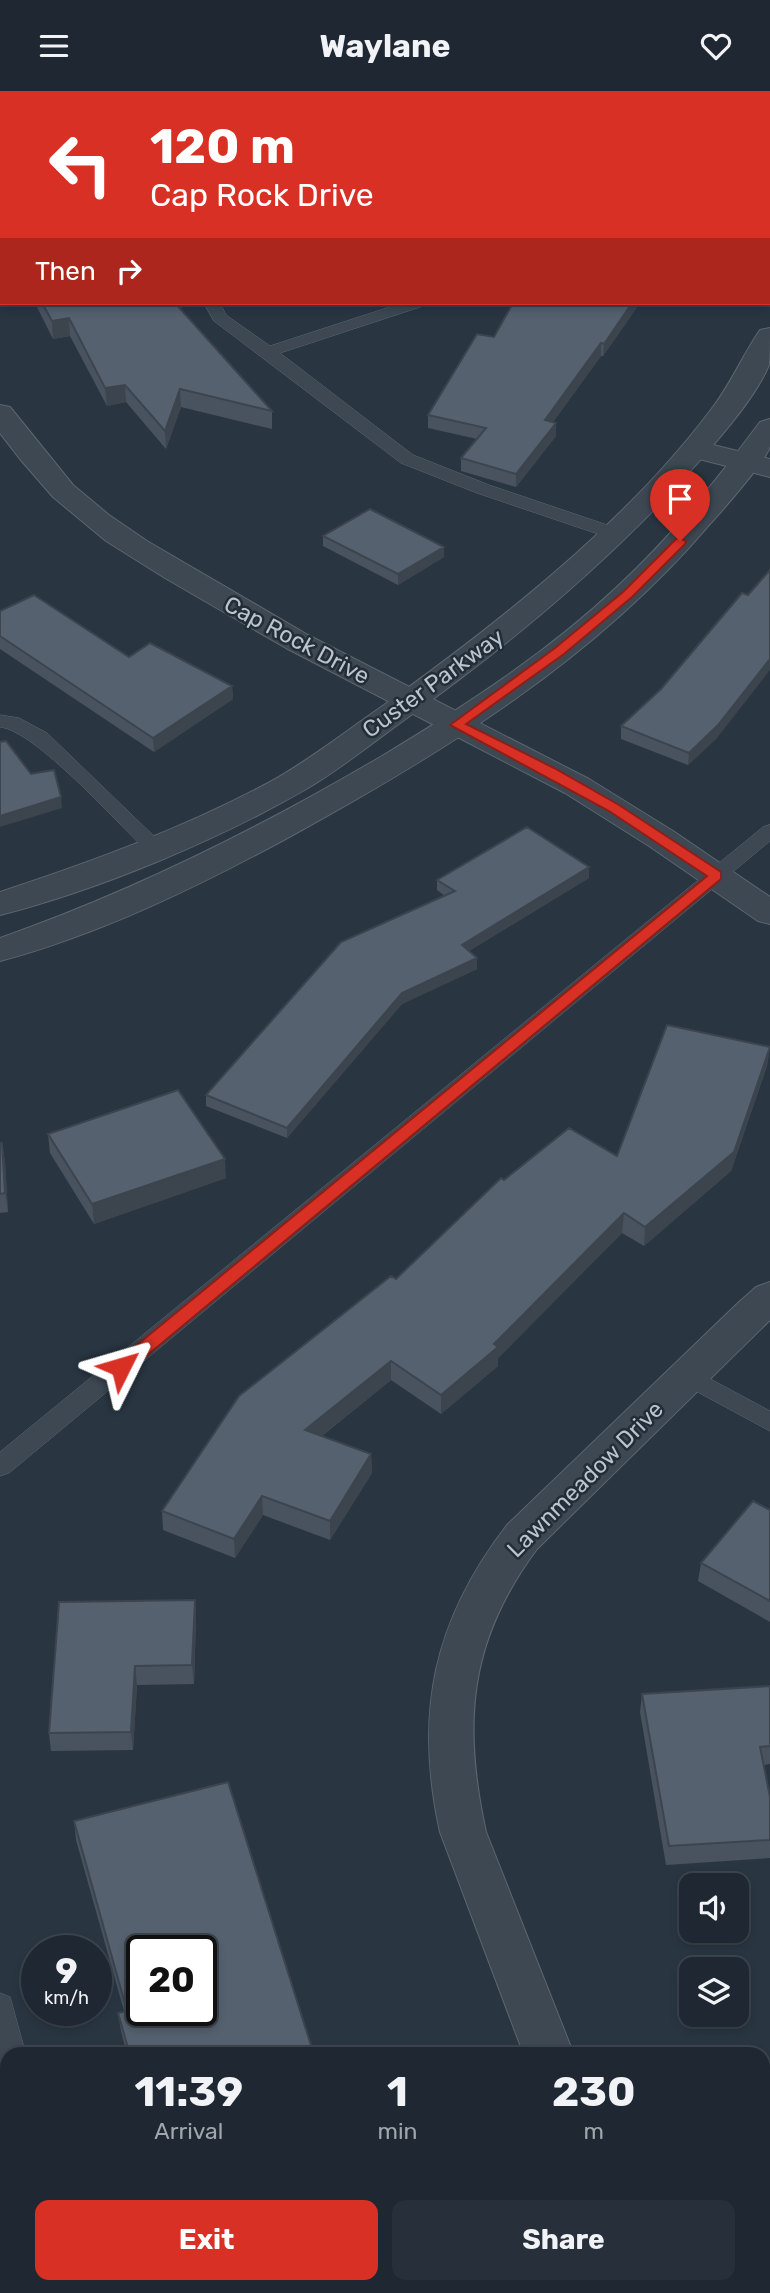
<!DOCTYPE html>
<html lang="en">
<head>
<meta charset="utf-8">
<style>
  body { margin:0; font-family:Rubik,sans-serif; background:#27303a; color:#f1f3f6; height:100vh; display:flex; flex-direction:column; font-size:26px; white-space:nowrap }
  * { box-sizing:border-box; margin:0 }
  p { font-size:23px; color:#a1a6ac }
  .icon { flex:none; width:38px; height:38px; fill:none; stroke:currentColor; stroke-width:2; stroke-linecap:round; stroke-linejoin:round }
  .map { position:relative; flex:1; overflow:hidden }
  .panel { position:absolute; left:0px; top:1956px; width:770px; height:247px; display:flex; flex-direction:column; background:#1f2832; border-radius:21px 21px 0 0; box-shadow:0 4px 10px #0003,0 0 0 2px #3c444d }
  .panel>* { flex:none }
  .top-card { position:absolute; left:0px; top:0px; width:770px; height:214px; box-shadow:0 4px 10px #0003,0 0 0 2px #3c444d; background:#d93025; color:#fff; overflow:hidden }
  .controls { position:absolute; left:679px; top:1782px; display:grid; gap:14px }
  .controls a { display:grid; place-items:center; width:70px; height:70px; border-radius:14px; background:#1f2832; box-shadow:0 4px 10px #0003,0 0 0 2px #3c444d; font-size:35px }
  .speed { position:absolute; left:21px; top:1844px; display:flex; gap:14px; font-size:35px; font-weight:700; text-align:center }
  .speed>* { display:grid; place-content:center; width:91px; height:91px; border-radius:50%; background:#1f2832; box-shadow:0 4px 10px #0003,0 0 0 2px #3c444d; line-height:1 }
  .speed small { font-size:18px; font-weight:400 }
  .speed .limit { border:4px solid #111; border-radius:10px; background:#fff; color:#111 }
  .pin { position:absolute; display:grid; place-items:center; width:60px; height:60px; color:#fff; margin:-72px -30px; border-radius:50% 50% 50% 0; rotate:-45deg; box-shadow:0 0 7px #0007 }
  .pin .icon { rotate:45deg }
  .me { position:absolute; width:77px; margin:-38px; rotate:50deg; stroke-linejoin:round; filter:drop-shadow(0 0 5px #0008) }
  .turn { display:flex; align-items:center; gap:24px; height:147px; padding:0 35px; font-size:32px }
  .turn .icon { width:91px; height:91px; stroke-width:2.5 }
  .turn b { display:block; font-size:49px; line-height:60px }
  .then { display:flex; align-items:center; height:66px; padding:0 35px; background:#0003; gap:14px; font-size:26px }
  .eta { display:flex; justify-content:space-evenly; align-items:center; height:119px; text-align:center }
  .eta b { font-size:42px; font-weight:700; line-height:49px }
  .cta { display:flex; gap:14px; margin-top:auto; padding:14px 35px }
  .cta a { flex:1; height:80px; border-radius:14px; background:#d93025; color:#fff; font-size:28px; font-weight:700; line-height:80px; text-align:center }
  .cta a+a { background:#27303a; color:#f1f3f6 }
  header { display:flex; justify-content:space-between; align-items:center; height:91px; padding:0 35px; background:#1f2832; font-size:32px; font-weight:700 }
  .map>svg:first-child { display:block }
</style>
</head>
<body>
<header><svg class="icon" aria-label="menu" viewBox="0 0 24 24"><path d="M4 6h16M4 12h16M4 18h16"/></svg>Waylane<svg class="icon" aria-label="heart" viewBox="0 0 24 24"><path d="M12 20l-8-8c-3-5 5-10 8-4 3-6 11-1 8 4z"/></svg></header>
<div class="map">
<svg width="770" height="2202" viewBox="0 0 770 2202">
  <rect width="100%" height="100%" fill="#293642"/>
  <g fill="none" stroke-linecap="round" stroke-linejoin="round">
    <defs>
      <path id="service" d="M138 0H153L137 2Z
        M204 212H220L226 224 270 255 402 212H425L423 215 280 262 413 364 489 394 619 438 622 442 613 447 607 446 477 402 401 372 214 230Z
        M0 624 19 627 47 642 161 752 164 756 161 760H147C118 733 35 639 0 636Z
        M770 734V750L9 1382 0 1385V1361L763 736Z
        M688 1276 770 1320V1340L679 1291 676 1285 679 1279Z
        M0 1902 10 1906 26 1964H7V1976L0 1972Z
        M48 2196H80L81 2202H49Z"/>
      <path id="minor" d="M390 0H414L389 2Z
        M0 149H2V165H0Z
        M0 314 10 316 73 394 109 424 147 450 308 544 589 688 673 740 770 806V833L758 830 649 755 565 702 286 557 165 487 106 450 53 406 20 368 0 342Z
        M697 350 770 368V386L687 365 683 359 687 353Z
        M770 1191V1229L537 1458C469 1549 462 1632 486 1741L574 1964H524L440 1741C414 1623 433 1530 507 1434L737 1213 756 1196Z
        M612 2196H665L667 2202H613Z"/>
      <path id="tertiary" d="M770 237C770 248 770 264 769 274 756 305 724 342 701 368 615 466 513 551 407 627 375 650 343 676 308 697 218 749 101 798 0 824V801C92 771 184 737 270 691 310 669 346 640 384 614 498 532 625 433 710 320 730 295 742 265 760 239Z
        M770 328C770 337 770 347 770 355 767 369 721 421 709 434 595 568 444 661 291 745 199 795 101 843 0 870V847C134 800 260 737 382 665 465 615 547 562 618 495 671 446 717 389 760 331Z"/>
    </defs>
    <use href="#service" stroke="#5c666f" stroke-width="1"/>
    <use href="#minor" stroke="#5c666f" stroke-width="2"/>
    <use href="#tertiary" stroke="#5c666f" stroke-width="2"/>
    <use href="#service" fill="#3d4852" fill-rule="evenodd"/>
    <use href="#minor" fill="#3d4852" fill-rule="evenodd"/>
    <use href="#tertiary" fill="#3d4852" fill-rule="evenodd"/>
  </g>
  <path fill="#49535f" d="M480 0H770V52L768 55V2H480Z
    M35 212H196L180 217 272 320V338L181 316 166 358 126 311 107 315 70 245 53 248Z
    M640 212 603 265H601L553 331 556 345 516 396 461 380V367L477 348 428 337V324L494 246Z
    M662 212H686L684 215Z
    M323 445 444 466 398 494 323 455Z
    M748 504 717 647 688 674 621 648V635L661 598Z
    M0 520 129 566 232 595 233 608 154 661 0 558Z
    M589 787 469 860 477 878 402 913 287 1047 206 1015V1004L445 805 437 799V789Z
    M770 956 767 975 731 1080 644 1155 622 1142 498 1267V1275L441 1323 391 1289 322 1345 371 1363 372 1382 330 1449 263 1424 235 1467 163 1439 162 1420 396 1188 504 1089 617 1065Z
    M48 1043 226 1087 94 1133 50 1062Z
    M0 1052H2L5 1071 8 1121 0 1122Z
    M770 1419V1531L698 1490 701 1472Z
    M195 1509 196 1528 194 1593 137 1594 133 1659 51 1660 49 1642Z
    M770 1595V1673L764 1674 770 1706V1767L666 1774 640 1621 642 1603Z
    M74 1730 314 1964H127L121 1940 118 1922 124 1920 76 1749Z"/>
  <path fill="#3c444e" d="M296 0H310L309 2H295Z
    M0 97H2V114H0Z
    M168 212H196L168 221Z
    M632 212H640L603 265 604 253Z
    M69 227 70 245 53 248 52 230Z
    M601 252V265L545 342V329Z
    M125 294 126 311 107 315 105 297Z
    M180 298 181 316 166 358 165 340Z
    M556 332V345L516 396V383Z
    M444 456V466L398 494V483Z
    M770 568V579L717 647 688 674 689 662Z
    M232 595 233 608 154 661 153 647Z
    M61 706 62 717 0 736V725Z
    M589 776V787L462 864V854Z
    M477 867V878L402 913 287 1047V1037L402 902Z
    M770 956 767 975 731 1080 644 1155 645 1136Z
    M2 1052 5 1071 8 1121 5 1102Z
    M225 1068 226 1087 94 1133 92 1113Z
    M624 1122 622 1142 498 1267V1275L441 1323V1304L494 1253Z
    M391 1270V1289L305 1358V1339Z
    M371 1363 372 1382 330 1449V1430Z
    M262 1405 263 1424 235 1467 234 1448Z
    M195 1509 196 1528 194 1593 192 1574Z
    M135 1575 137 1594 133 1659 131 1641Z"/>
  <path fill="#55616f" stroke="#3c444e" stroke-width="2" fill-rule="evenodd" d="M0 0H72L73 2H2V97H0Z
    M181 0H296L295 2H179Z
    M490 0H770V42L768 45V2H502Z
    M42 212H175L272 320 180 298 165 340 125 294 105 297 69 227 52 230Z
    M513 212H632L604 253 601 252 545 329 556 332 516 383 461 367 486 337 428 324 477 243 494 246Z
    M370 418 444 456 398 483 323 445Z
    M770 479V568L718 634 689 662 621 635 661 598 742 502 748 504Z
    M34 504 129 566 150 552 232 595 153 647 0 545V520Z
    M6 650 31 683 54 679 61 706 0 725V651Z
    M527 736 589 776 462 854 477 867 402 902 287 1037 206 1004 341 851 455 800 437 789Z
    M667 934 770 956 734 1061 645 1136 624 1122 494 1253 498 1256 441 1304 391 1270 305 1339 371 1363 330 1430 262 1405 234 1448 162 1420 239 1305 391 1185 396 1188 501 1087 504 1089 569 1037 617 1065Z
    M178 999 225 1068 92 1113 48 1043Z
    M0 1052H2L5 1102 0 1103Z
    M753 1410 770 1419V1510L701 1472Z
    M195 1509 192 1574 135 1575 131 1641 49 1642 59 1511Z
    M770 1595V1655L760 1656 770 1706V1749L669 1755 642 1603Z
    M228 1691 314 1964H130L118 1922 127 1920 74 1730ZM142 1860H201V1920H142Z
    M201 2196H374L376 2202H203Z"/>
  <path fill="#d93025" stroke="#8d1f18" stroke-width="2" d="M680 447 686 450 685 453 632 506 564 563 466 633 554 677 619 714 721 781V788L127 1281H115L112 1276 115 1272 707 785 609 720 450 634 555 557 623 501 676 448Z"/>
  <g text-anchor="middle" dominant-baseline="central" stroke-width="5" stroke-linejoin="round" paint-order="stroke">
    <g font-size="23" fill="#bbc3cc" stroke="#222d37">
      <text transform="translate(297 549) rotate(28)">Cap Rock Drive</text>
      <text transform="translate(433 592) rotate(-36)">Custer Parkway</text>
      <text transform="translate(585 1388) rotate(-45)">Lawnmeadow Drive</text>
    </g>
  </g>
</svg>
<div class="controls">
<a><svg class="icon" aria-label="sound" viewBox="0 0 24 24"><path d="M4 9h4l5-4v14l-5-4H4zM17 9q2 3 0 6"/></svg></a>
<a><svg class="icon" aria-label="layers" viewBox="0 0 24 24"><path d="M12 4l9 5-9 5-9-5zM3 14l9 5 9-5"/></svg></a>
</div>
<div class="speed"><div>9<small>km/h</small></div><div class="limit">20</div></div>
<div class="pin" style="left:680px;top:450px;background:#d93025"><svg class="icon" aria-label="arrive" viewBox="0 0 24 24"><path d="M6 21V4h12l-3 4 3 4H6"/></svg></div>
<svg class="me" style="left:121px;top:1276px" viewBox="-20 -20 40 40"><path d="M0-17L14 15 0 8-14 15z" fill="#d93025" stroke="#fff" stroke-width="4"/></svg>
<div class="top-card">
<div class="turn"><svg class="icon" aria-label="left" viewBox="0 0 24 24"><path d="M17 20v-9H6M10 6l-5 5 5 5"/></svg><div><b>120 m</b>Cap Rock Drive</div></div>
<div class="then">Then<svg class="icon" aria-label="right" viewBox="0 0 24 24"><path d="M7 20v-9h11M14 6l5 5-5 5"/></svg></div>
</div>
<section class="panel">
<div class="eta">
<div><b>11:39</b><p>Arrival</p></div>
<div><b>1</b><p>min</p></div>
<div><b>230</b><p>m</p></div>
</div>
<div class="cta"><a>Exit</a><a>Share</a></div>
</section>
</div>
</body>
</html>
